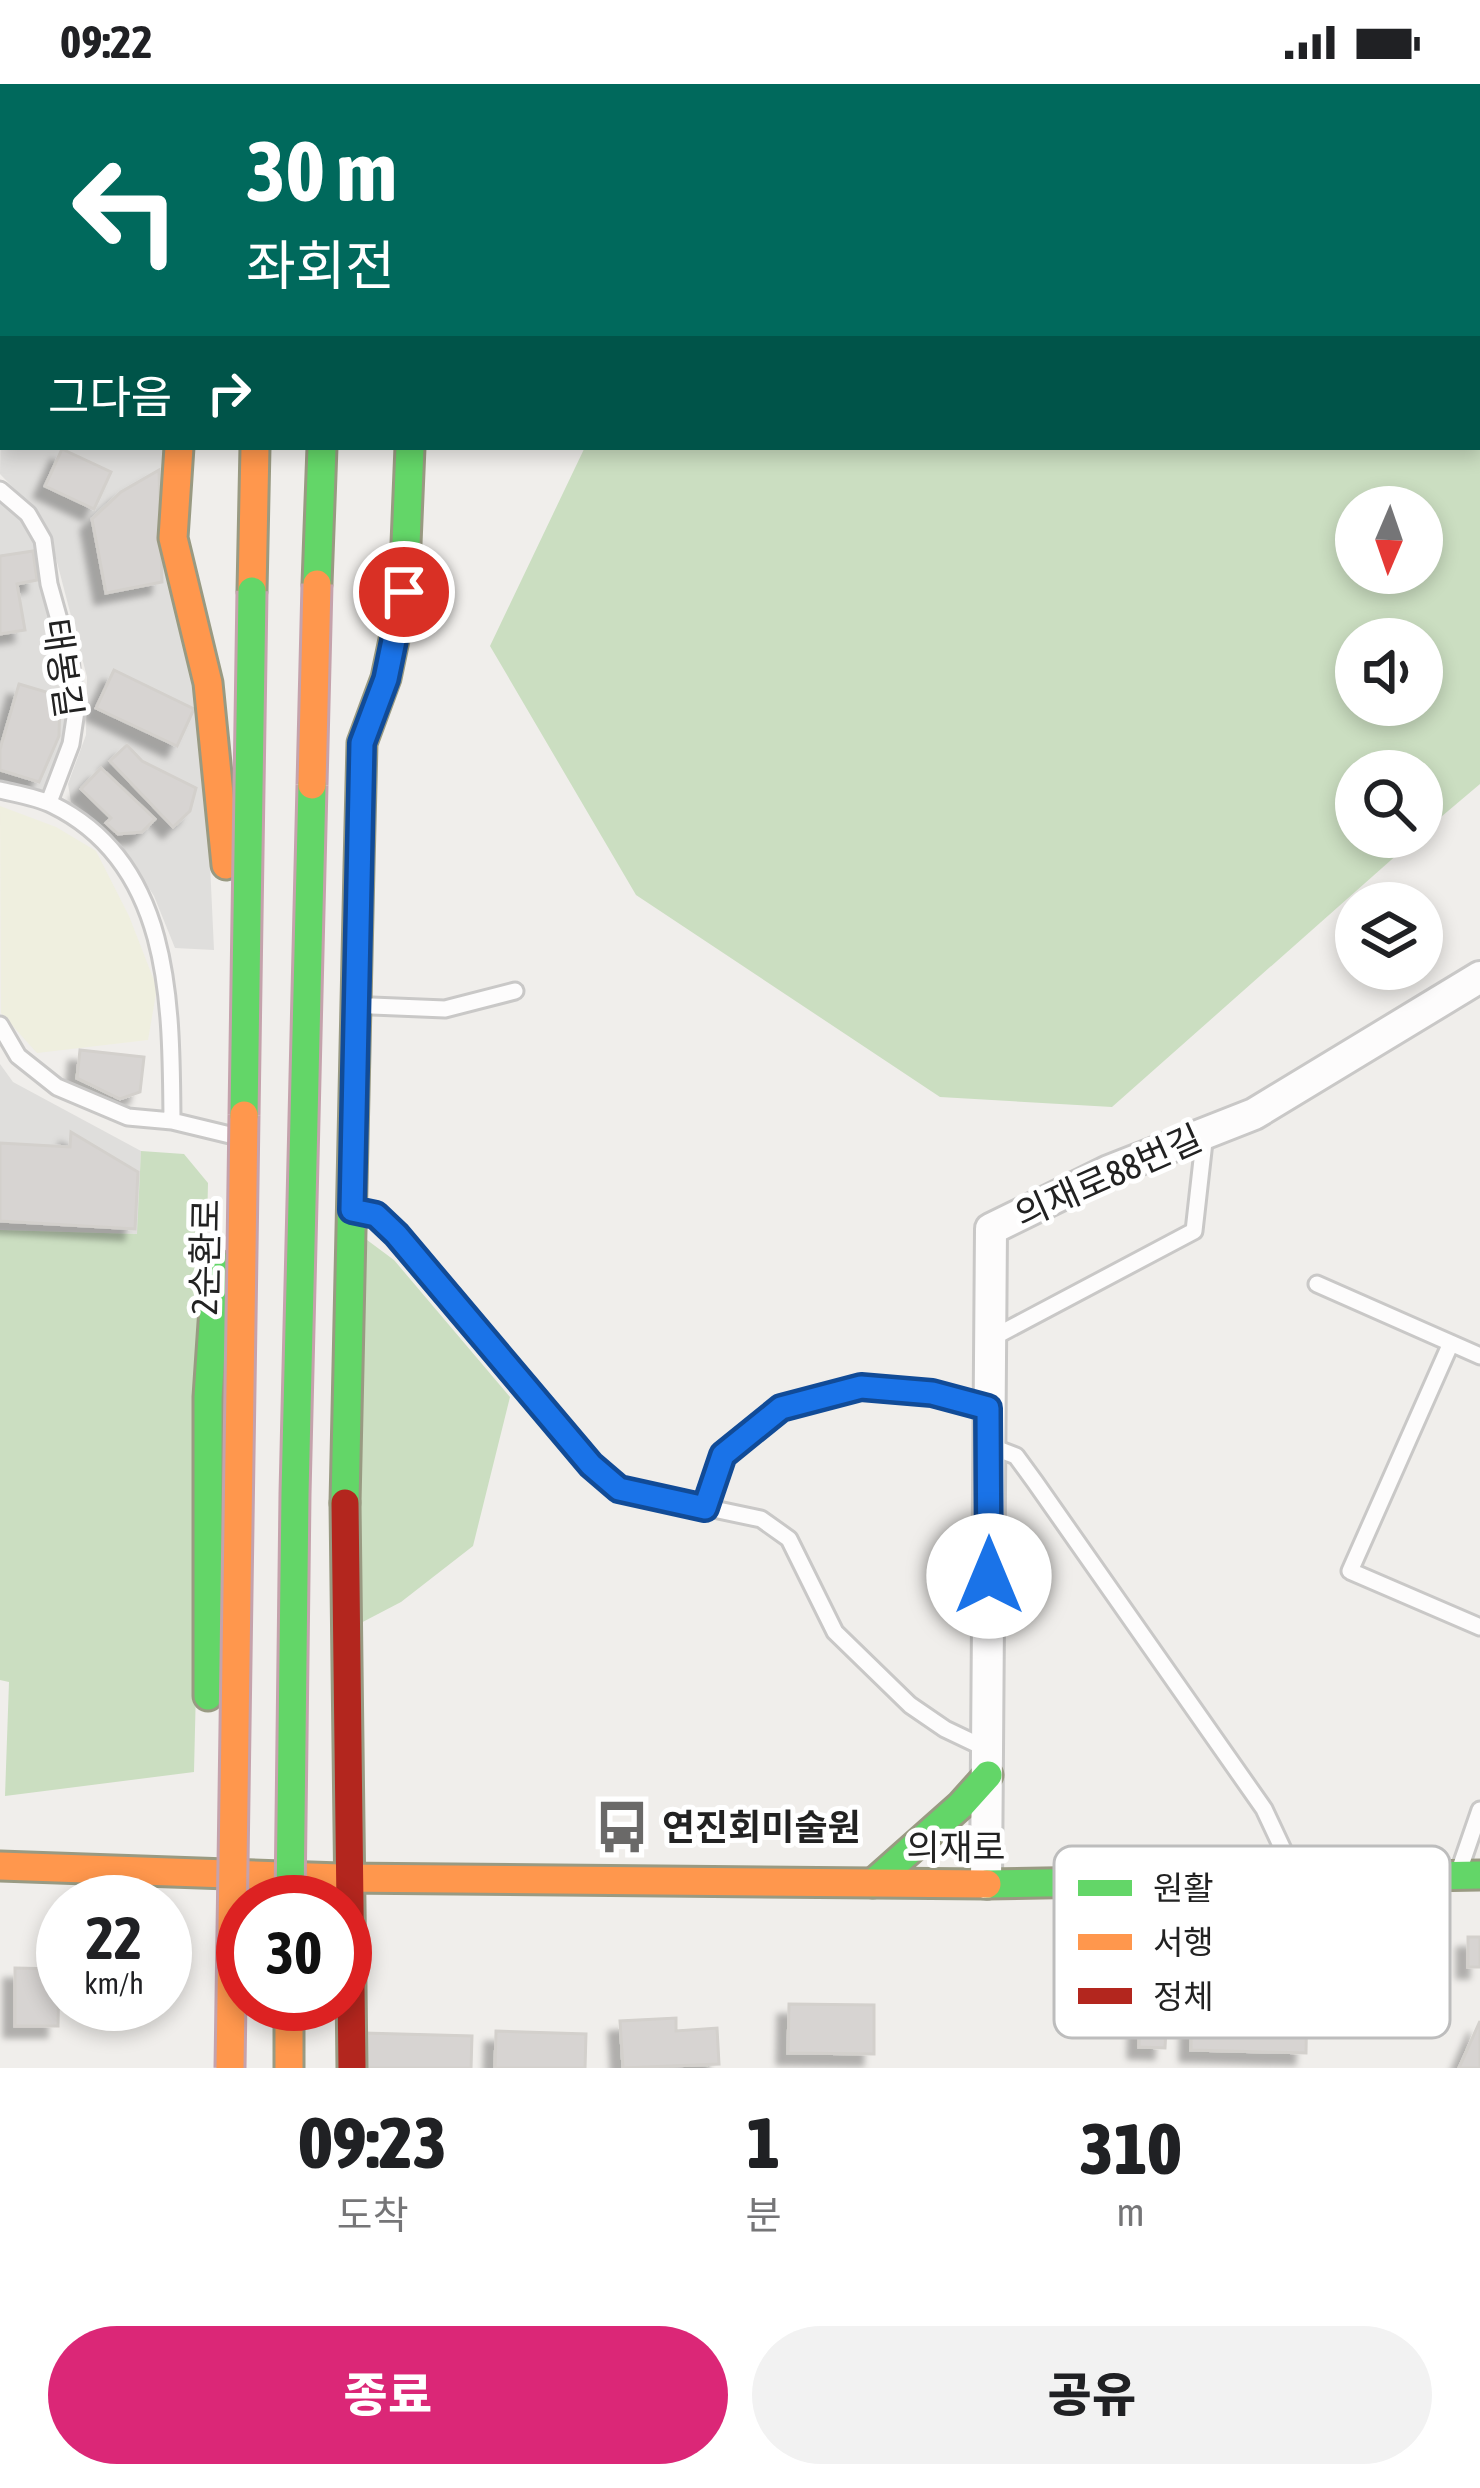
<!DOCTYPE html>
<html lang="ko">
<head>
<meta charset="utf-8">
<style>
  body { margin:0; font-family:"Asap Condensed","Noto Sans KR",sans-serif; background:#f2f2f2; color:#202124; height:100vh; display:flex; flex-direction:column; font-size:45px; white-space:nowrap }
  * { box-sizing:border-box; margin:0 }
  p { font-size:39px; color:#757577 }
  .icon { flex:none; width:66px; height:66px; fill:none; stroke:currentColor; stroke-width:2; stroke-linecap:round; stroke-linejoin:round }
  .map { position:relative; height:1984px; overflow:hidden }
  .sheet { display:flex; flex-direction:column; background:#fff; flex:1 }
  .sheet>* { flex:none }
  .banner { position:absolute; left:0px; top:0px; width:1482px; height:366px; box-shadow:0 6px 18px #0003; background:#00695c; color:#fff; overflow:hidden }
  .needle { width:78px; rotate:182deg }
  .fabs { position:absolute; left:1335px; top:402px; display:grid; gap:24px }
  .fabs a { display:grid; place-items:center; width:108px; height:108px; border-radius:50%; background:#fff; box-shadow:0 6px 18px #0003; font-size:60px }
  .speed { position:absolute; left:36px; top:1791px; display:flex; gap:24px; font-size:60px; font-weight:700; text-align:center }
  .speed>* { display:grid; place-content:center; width:156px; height:156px; border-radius:50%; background:#fff; box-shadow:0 6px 18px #0003; line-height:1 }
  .speed small { font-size:30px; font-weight:400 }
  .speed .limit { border:18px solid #d22; background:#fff; color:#111 }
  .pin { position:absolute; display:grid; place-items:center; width:102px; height:102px; color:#fff; margin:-51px; border:6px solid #fff; border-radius:50%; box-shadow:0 3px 12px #0007 }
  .me { position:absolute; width:132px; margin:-66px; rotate:0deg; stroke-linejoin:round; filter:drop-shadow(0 0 9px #0008) }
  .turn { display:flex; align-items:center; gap:42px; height:252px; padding:0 48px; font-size:54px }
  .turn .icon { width:156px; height:156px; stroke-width:2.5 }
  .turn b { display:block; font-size:84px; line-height:102px }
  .then { display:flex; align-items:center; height:114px; padding:0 48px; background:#0003; gap:24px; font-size:45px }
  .eta { display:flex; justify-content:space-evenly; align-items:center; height:204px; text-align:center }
  .eta b { font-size:72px; font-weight:800; line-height:84px }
  .action { display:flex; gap:24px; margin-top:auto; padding:24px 48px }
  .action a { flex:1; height:138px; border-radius:72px; background:#db2777; color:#fff; font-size:48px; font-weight:800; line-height:138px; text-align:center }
  .action a+a { background:#f2f2f2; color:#202124 }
  .status { display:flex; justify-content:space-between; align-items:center; height:84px; padding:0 60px; background:#fff; direction:ltr }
  .status svg { height:33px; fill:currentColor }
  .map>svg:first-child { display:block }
</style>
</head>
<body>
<div class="status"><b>09:22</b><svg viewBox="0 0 49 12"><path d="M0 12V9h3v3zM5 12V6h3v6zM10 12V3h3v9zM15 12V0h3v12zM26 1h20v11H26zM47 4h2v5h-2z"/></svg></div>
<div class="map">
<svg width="1480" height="1984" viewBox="0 0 1480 1984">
  <defs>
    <filter id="shadow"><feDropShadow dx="-11" dy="11" stdDeviation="3" flood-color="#0004"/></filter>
  </defs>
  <rect width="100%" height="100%" fill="#f0eeeb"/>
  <path fill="#dfdedc" d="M3 227V363H165L204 650 214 866 175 864 154 812 121 760 71 718 68 700 86 651 87 593 52 459 34 425 0 390Z
    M0 418 20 433 35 456 67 623 64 660 42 708 0 697Z
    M0 980 13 998 141 1067 138 1150 0 1146Z"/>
  <path fill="#efefdf" d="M0 722 56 743 96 767 129 832 157 904 148 956 37 969 1 929Z"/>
  <path fill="#cbdec1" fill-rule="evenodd" d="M962 0H1480V700L1422 749V687H1356V753H1417L1112 1023 940 1013 636 811 490 562 585 363H1479V3H961ZM1356 423H1422V489H1356ZM1356 555H1422V621H1356Z
    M141 1067 184 1070 208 1099 194 1688 5 1712 9 1598 0 1596V1146L137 1150Z
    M363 1153 394 1176 510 1313 473 1462 401 1518 355 1542Z"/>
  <path fill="#d7d4d2" stroke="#d3d0cc" stroke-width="3" filter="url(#shadow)" d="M62 365 111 388 94 425 45 402Z
    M159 386 162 498 106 509 92 435 121 408Z
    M33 467 37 496 17 500 25 546 0 550V472Z
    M114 586 194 625 177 662 96 624Z
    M19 600 60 612 59 652 39 698 0 686V665Z
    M127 661 142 677 196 704 190 727 173 743 110 677Z
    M101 684 155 735 142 748 118 750 106 739 111 734 81 705Z
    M80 966 144 973 140 1008 120 1015 77 994Z
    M71 1048 138 1088 135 1145 0 1137V1059L70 1063Z
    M1468 1853H1480V1883H1468Z
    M1193 1870 1269 1872 1268 1909 1307 1910 1306 1969 1191 1966Z
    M15 1884 59 1885 58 1942H15Z
    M789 1920 874 1921V1970L788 1969Z
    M1140 1927H1167L1165 1964 1139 1963Z
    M676 1934V1947L717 1944 719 1980 623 1984 620 1937Z
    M1480 1937V1984H1459Z
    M496 1947 586 1950 585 1984H495Z
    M364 1949 472 1952 471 1984H363Z"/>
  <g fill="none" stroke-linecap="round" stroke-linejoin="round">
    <defs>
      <path id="lane" d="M76 3V0
        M0 211 3 206
        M0 406 28 430 43 456 49 500 70 575 76 627 71 660 49 718
        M0 706C17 710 37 713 53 721 173 780 171 922 172 1037
        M372 922 445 925 515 907
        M0 941 18 972 57 1003 128 1033 172 1037 230 1051
        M359 1127 376 1131 396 1150 591 1381 619 1405 761 1435 789 1455 835 1548 910 1621 945 1645 989 1666
        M1317 1200 1480 1272
        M992 1254 1194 1147 1205 1049
        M1451 1259 1350 1487 1480 1543
        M990 1362 1016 1372 1035 1398 1264 1725 1294 1789
        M705 1424 723 1371 781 1324 861 1303 932 1309 989 1324
        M1460 1784 1480 1726"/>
      <path id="street" d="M986 1799 991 1145 1109 1087 1254 1030 1480 893"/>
      <path id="fast" d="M263 0V3
        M317 500 322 363
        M359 783 362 659 386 594 404 508 410 363
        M345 1419 359 783
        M208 1612V1313L217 1180
        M873 1799 961 1721 988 1691
        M987 1800 1480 1791"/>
      <path id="slow" d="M200 0V3
        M336 0V3
        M179 363 173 454 208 599 226 781
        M252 507 255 363
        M0 1782 340 1794 987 1800
        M289 1920V1984"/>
      <path id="jam" d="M425 0V3
        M345 1419 352 1984"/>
    </defs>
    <use href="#lane" stroke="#c9c8c7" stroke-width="21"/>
    <use href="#street" stroke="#c9c8c7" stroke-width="36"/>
    <use href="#fast" stroke="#999a82" stroke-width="33"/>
    <use href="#slow" stroke="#999a82" stroke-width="33"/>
    <use href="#jam" stroke="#999a82" stroke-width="33"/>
    <use href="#lane" stroke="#fdfcfc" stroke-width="15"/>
    <use href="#street" stroke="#fdfcfc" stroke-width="30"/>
    <use href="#fast" stroke="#63d668" stroke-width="27"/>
    <use href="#slow" stroke="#ff974d" stroke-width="27"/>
    <use href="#jam" stroke="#b3261e" stroke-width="27"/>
    <defs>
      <path id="fast-bridge" d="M244 1031 252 507
        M290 1818 295 1410 312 701"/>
      <path id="slow-bridge" d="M312 701 317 500
        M230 1984 244 1031"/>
    </defs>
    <use href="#fast-bridge" stroke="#c5a2ac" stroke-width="33" stroke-linecap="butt"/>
    <use href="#slow-bridge" stroke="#c5a2ac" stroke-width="33" stroke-linecap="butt"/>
    <use href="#fast-bridge" stroke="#63d668" stroke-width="27"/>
    <use href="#slow-bridge" stroke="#ff974d" stroke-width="27"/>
  </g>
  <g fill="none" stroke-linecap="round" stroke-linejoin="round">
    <defs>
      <path id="route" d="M404 508 386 595 362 659 352 1126 376 1131 396 1150 591 1381 619 1405 705 1424 723 1371 781 1324 861 1303 932 1309 988 1324 989 1492"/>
    </defs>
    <use href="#route" stroke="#114b97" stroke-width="30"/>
    <use href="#route" stroke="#1a73e8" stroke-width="21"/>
  </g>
  <defs>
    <symbol id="bus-bare" viewBox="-9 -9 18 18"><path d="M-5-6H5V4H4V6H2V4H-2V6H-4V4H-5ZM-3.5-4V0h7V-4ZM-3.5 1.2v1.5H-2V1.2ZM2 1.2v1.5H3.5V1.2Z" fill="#6a6968" stroke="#fff" stroke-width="2.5" paint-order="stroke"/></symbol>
  </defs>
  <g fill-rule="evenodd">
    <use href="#bus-bare" x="584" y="1705" width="76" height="76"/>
  </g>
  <g text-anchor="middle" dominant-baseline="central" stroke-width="10" stroke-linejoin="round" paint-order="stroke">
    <g font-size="36" fill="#222" stroke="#fff">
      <text transform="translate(63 584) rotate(82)">태봉길</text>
      <text transform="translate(1108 1092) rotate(-24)">의재로88번길</text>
      <text transform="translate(205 1173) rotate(-89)">2순환로</text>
      <text x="956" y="1763">의재로</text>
    </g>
    <g font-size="36" font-weight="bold" fill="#222" stroke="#fff" text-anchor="start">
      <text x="662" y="1743">연진회미술원</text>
    </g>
  </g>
  <rect x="1054" y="1762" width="396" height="192" rx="18" fill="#fff" stroke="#bdbdbd" stroke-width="3"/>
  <rect x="1078" y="1796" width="54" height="16" fill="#63d668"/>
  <rect x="1078" y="1850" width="54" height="16" fill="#ff974d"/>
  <rect x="1078" y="1904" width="54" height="16" fill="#b3261e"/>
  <g font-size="33" fill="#222">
    <text x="1153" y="1816">원활</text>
    <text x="1153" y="1870">서행</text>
    <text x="1153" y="1924">정체</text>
  </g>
</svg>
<div class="fabs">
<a><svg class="needle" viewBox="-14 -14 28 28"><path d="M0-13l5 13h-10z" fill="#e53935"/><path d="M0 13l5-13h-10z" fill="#757577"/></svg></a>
<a><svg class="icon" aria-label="sound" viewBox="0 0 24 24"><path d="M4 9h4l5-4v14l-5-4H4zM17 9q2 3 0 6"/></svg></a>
<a><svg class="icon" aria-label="search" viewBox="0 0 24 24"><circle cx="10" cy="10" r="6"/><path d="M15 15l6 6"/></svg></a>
<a><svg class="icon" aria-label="layers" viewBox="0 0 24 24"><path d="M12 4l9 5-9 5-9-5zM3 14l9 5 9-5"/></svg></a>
</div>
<div class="speed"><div>22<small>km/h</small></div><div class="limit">30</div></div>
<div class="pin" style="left:404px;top:508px;background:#d93025"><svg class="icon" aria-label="arrive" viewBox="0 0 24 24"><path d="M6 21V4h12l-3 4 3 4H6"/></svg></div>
<svg class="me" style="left:989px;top:1492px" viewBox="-20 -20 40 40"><circle r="19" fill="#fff"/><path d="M0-13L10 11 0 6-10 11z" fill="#1a73e8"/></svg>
<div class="banner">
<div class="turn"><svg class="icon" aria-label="left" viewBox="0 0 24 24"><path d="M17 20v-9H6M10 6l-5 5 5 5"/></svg><div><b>30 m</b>좌회전</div></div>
<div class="then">그다음<svg class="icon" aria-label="right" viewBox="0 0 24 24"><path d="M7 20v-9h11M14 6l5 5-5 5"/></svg></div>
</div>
</div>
<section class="sheet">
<div class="eta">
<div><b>09:23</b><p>도착</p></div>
<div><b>1</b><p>분</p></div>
<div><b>310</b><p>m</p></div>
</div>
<div class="action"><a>종료</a><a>공유</a></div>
</section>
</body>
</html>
